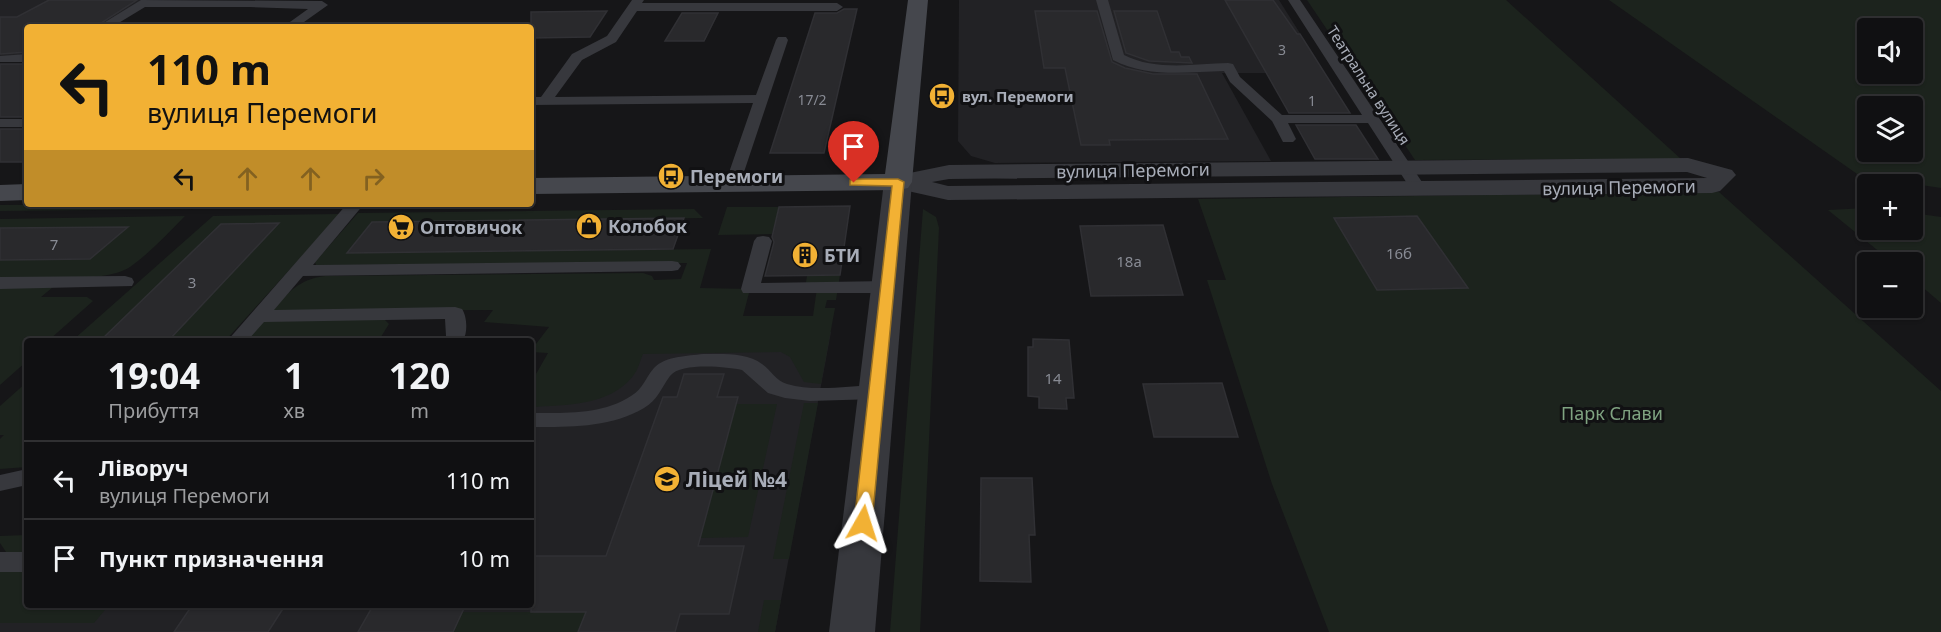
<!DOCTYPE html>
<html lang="uk">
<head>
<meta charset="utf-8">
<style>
  body { margin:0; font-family:"Noto Sans",sans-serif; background:#1e1e20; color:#f1f3f6; height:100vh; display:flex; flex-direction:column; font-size:22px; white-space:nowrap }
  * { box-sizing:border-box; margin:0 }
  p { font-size:20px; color:#9c9d9f }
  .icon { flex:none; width:33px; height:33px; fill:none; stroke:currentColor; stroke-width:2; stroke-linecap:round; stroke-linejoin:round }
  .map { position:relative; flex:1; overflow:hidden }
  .details { position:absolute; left:24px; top:338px; width:510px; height:270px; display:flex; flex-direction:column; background:#101012; border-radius:6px; box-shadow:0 2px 4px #0004,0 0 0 2px #303032 }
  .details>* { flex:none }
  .banner { position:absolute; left:24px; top:24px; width:510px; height:183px; border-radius:6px; box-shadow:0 2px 4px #0004,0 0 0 2px #303032; background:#f2b134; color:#111; overflow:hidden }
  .fabs { position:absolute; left:1857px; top:18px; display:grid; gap:12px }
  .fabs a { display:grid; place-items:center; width:66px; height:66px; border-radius:6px; background:#101012; box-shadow:0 2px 4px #0004,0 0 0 2px #303032; font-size:30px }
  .pin { position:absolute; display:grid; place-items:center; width:51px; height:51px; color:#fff; margin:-62px -26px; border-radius:50% 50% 50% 0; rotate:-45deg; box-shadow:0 0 6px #0007 }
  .pin .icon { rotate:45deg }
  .me { position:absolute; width:66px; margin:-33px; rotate:6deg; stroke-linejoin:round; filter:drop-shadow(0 0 4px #0008) }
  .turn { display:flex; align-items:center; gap:21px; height:126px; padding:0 24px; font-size:27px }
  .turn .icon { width:78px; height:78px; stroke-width:2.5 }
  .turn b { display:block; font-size:42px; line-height:51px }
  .lanes { display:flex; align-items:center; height:57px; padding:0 24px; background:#0003; justify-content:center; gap:30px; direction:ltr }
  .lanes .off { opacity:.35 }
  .eta { display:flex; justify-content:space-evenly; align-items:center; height:102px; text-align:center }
  .eta b { font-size:36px; font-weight:700; line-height:42px }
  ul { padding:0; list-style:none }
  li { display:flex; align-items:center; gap:18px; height:78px; padding:0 24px; border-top:2px solid #303032 }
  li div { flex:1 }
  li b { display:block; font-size:22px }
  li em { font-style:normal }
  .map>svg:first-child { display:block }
</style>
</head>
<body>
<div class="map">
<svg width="1941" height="632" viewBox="0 0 1941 632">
  <rect width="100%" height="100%" fill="#161618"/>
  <path fill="#222225" d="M0 0H148L100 27H27V56H0Z
    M959 0H1279L1325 73H1222L1271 161 995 163 971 156 958 141Z
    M831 332 775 632H0V555L27 604H531V383L549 353Z"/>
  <path fill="#1c231d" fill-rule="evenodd" d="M1307 0H1506L1681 159 1415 160Z
    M1609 0H1941V188L1860 176ZM1868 28H1912V74H1868ZM1868 106H1912V152H1868Z
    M1719 192 1941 391V632H1329L1272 484 1207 280H1226L1198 199Z
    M197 204 194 209 0 211V205Z
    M228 204H341L342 206 221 209Z
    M727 207H779L772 234 718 235Z
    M1867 208 1868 230H1912L1913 213 1941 217V303L1913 279 1912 262H1892L1828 210Z
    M694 209 703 218 372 222 347 253 711 249 700 288 750 289 743 316H813L817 288H805L807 276 840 275 836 300H827L825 308H835L821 384 804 382 790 357 781 352 643 354C640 361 638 370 633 376 610 406 565 405 531 407V383L548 353 531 352V344H536L549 327 484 322 493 310 272 311C288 292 300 279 325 276L643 273 652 276 654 280 681 279 687 263 316 265 315 262 358 213Z
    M923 209 936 217 939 228 920 632H890Z
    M340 214 226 340H73L213 216Z
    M185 216C168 233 150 253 130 267 104 284 32 277 0 278V219Z
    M0 287H53L41 297H87L93 301 49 340H27V361L0 385Z
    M384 319 389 324 379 340H246L264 321Z
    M27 382V467L0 469V439L4 435H0V406Z
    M804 403H818L789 559H773Z
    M736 404H777L748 537 700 538Z
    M27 535V552H6L0 543V536Z
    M27 570V604L109 605 94 623H0V572Z
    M764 600H781L775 632H758Z
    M463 612H586L578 632H453Z"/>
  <path fill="#29292c" stroke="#303034" stroke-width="1.5" d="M49 0H137L95 27H27V52L0 54V17H17Z
    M1225 0H1273L1297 34H1300L1350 113H1289Z
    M844 9H857L824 153H770L815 13H837Z
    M607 11 590 37 531 38V12Z
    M1035 11H1097L1112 62 1125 68 1153 74H1197L1228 139 1109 140 1110 145H1081L1065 68H1044Z
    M1114 11H1157L1171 52H1179L1181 57H1189L1192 63 1149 61 1126 53Z
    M682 13H718L704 41H665Z
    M0 64H27V117H0Z
    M1296 125H1356L1378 159H1315Z
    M0 129H27V162H0Z
    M850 206 840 275 765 276 774 242 772 237 779 207Z
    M1417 216 1468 288 1377 290 1334 218Z
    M684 218 673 249 347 253 372 222Z
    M279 223 169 340H101L221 224Z
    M1163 225 1183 295 1091 296 1080 226Z
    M128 227 90 259 0 260V228Z
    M1033 339 1069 340 1074 398H1066L1067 409 1039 408V397L1028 396V347H1033Z
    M684 374H724L717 397H738L698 546H744L729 614H680L675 632H578L586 612H531V556H606L663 397H677Z
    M1222 383 1238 437H1154L1143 384Z
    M981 478H1032L1035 535H1029L1031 582 980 581Z
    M193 604H286L268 632H174Z
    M374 604H466L453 632H358Z"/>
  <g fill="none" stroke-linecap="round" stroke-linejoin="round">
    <path fill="#37383d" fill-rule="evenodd" d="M141 0 322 1 328 5 297 27H283L308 9 250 7H145L112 27H97Z
      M632 0H644L642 3H837L843 7 837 11H637L616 42 582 60 555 97 756 95 776 40 778 37H786L788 40 739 187 733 189 725 184 753 103 531 105V97H541L572 54 607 36Z
      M1096 0H1108L1124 55C1155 71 1194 64 1228 63L1233 64 1240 77 1282 115H1362L1288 0H1300L1426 188 1418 193 1412 191 1368 123H1288L1296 139 1293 142H1283L1272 121 1230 82 1224 71C1187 72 1147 78 1113 60Z
      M27 54V62H0V56Z
      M0 119H27V127H0Z
      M347 204H364L313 265 672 261 678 262 681 266 678 270 672 271 303 276 274 310 455 307 462 309C467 316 468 333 463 340H443L446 336 445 319 264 322 248 340H228Z
      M763 236 769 237 772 241 761 283 888 281 895 283 897 287 895 291 888 293H743L741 289 754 241 757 237Z
      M125 276 132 278 134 282 132 286 0 289V277Z
      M703 354C721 354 747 352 762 364 771 370 776 381 787 384 814 392 848 386 876 385L884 387 887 392 884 397 876 399 810 401 785 398 768 393 742 370C727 367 681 362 670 376 661 388 658 400 644 408 610 428 569 427 531 427V413C564 413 602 415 631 396 644 388 645 378 654 368 665 356 688 356 703 354Z
      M27 469V485L0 491V475Z
      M0 552H27V572H0Z"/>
    <path fill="#37383d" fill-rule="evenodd" d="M1688 158 1732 170 1736 175 1720 191 1712 193 948 200 890 187 886 182 890 177 949 165ZM1687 172 1707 178 948 186 932 182 949 179Z"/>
    <path fill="#37383d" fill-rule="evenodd" d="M898 174 908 176 912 182 875 632H829L884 182 888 176Z"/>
    <path fill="#45474d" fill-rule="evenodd" d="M908 0H928L912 182 908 188 898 190 531 194V178L885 174Z
      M27 184V200L0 201V185Z"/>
  </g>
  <path fill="#f2b134" stroke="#9d7322" stroke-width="1.5" d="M854 179H898L904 182 872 523 869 528 863 529 857 528 854 523 892 186 850 185V180Z"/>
  <defs>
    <symbol id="bus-disc" viewBox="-11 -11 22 22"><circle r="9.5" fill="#f2b134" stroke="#111113"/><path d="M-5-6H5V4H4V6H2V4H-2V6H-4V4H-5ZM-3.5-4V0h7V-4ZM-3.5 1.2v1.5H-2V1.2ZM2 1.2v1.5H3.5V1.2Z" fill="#111"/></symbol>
    <symbol id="shop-disc" viewBox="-11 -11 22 22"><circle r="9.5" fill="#f2b134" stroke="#111113"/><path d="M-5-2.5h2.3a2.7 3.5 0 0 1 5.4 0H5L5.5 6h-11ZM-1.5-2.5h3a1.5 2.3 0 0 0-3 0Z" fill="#111"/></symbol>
    <symbol id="supermarket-disc" viewBox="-11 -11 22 22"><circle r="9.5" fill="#f2b134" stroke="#111113"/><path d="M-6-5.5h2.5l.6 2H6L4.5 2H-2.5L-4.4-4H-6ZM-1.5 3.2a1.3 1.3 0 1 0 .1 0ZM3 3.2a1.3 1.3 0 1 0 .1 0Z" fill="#111"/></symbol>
    <symbol id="building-disc" viewBox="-11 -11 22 22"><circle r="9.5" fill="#f2b134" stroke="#111113"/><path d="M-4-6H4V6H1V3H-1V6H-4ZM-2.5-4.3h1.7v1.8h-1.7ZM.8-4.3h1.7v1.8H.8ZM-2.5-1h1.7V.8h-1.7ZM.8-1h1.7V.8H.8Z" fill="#111"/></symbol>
    <symbol id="school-disc" viewBox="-11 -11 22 22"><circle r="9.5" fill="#f2b134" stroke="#111113"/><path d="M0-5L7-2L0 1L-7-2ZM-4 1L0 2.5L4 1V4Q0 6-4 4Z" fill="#111"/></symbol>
  </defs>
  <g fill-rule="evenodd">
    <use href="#bus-disc" x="927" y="81" width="30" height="30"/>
    <use href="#bus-disc" x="656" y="161" width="30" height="30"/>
    <use href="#shop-disc" x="574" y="211" width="30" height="30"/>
    <use href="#supermarket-disc" x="386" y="212" width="30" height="30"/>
    <use href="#building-disc" x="790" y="240" width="30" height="30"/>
    <use href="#school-disc" x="652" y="464" width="30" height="30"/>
  </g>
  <g text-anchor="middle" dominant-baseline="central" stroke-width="6" stroke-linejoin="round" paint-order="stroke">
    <g font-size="14" fill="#888b94">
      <text x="1282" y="49">3</text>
      <text x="812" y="99">17/2</text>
      <text x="1312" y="100">1</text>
    </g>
    <g font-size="15" fill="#a8adb8" stroke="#111113">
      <text transform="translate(1369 85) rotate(57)">Театральна вулиця</text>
    </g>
    <g font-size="15" font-weight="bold" fill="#a8adb8" stroke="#111113" text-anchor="start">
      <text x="962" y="96">вул. Перемоги</text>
    </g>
    <g font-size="15" fill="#888b94">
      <text x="54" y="244">7</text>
      <text x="1399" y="253">16б</text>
      <text x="1129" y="261">18а</text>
      <text x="192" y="282">3</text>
      <text x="1053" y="378">14</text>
    </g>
    <g font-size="18" fill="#a8adb8" stroke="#111113">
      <text transform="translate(1133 170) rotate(-1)">вулиця Перемоги</text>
      <text transform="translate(1619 187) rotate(-1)">вулиця Перемоги</text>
    </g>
    <g font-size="18" font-weight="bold" fill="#a8adb8" stroke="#111113" text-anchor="start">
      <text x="690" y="176">Перемоги</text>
      <text x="608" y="226">Колобок</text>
      <text x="420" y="227">Оптовичок</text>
      <text x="824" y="255">БТИ</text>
    </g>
    <g font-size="18" fill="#7fa381" stroke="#111113">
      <text x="1612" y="413">Парк Слави</text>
    </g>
    <g font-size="21" font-weight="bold" fill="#a8adb8" stroke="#111113" text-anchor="start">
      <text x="686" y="479">Ліцей №4</text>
    </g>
  </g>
</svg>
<div class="fabs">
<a><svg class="icon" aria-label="sound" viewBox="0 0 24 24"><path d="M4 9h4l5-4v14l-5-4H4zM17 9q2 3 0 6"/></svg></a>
<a><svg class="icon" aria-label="layers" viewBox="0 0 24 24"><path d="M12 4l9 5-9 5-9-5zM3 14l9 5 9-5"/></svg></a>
<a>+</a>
<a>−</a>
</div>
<div class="pin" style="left:854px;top:183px;background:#d93025"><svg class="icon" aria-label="arrive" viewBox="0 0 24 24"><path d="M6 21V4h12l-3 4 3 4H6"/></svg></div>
<svg class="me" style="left:863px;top:523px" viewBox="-20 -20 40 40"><path d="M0-17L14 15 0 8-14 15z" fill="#f2b134" stroke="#fff" stroke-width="4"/></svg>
<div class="banner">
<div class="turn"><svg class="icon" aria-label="left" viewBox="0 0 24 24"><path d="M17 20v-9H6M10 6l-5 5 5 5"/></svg><div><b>110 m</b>вулиця Перемоги</div></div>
<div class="lanes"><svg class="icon" aria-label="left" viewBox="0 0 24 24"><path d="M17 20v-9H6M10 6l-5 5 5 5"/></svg><svg class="icon off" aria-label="ahead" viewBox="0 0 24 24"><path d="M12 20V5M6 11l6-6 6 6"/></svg><svg class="icon off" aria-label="ahead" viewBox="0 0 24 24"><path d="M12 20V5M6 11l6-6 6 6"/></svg><svg class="icon off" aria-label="right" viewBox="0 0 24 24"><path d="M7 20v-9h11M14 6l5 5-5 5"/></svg></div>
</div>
<section class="details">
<div class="eta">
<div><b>19:04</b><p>Прибуття</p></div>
<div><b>1</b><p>хв</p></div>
<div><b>120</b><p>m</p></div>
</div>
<ul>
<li><svg class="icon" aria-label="left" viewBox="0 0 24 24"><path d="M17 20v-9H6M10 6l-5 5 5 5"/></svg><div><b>Ліворуч</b><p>вулиця Перемоги</p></div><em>110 m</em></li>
<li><svg class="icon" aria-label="arrive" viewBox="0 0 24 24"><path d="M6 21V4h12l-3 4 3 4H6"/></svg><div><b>Пункт призначення</b></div><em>10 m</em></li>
</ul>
</section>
</div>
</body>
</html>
